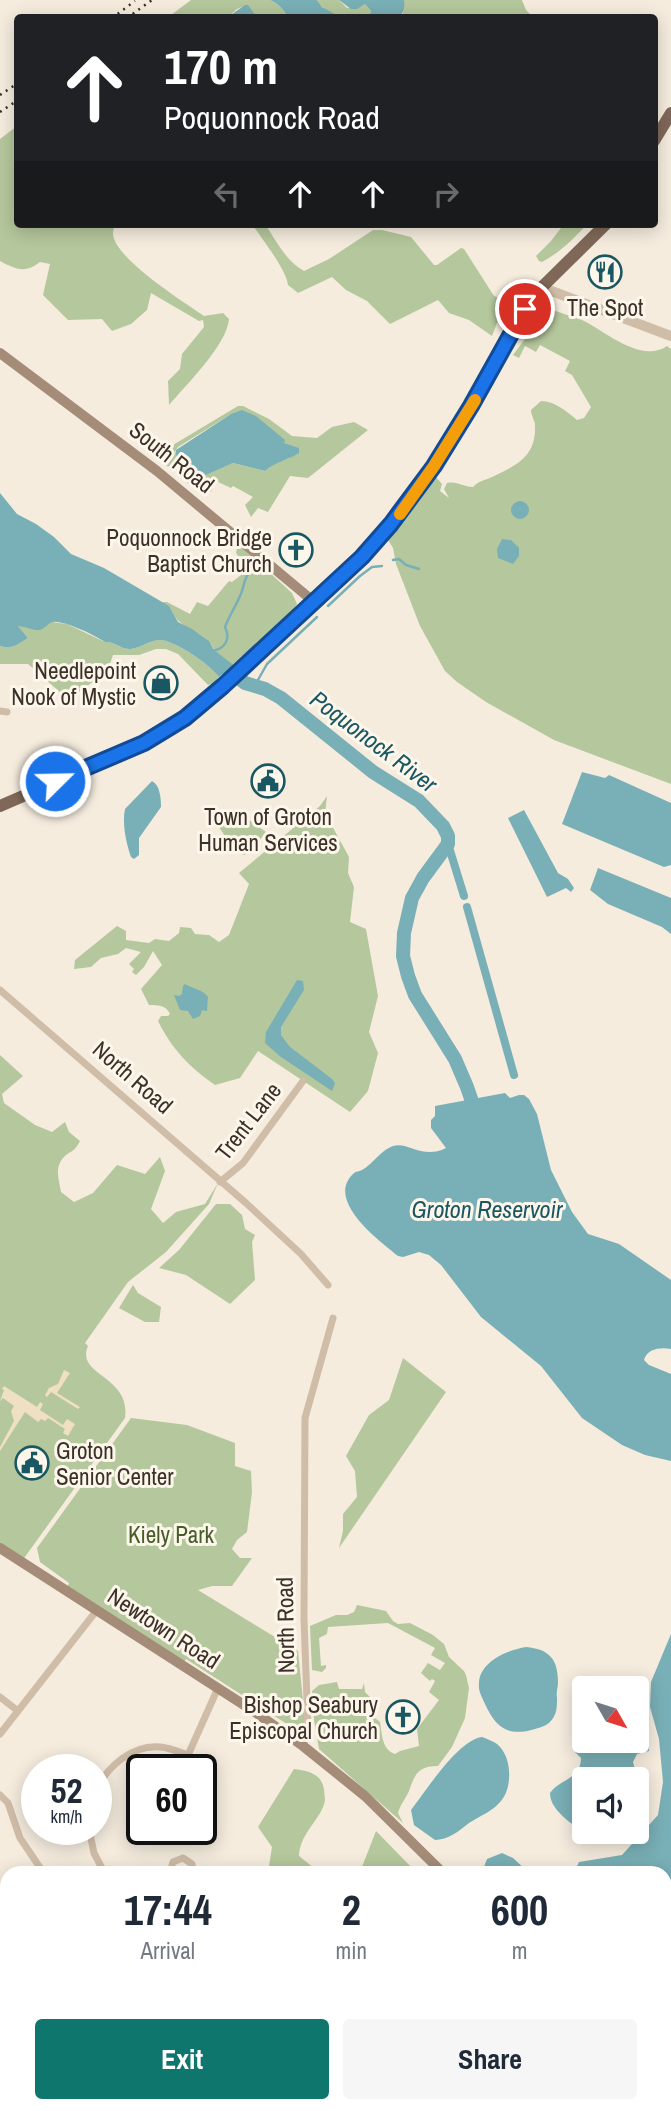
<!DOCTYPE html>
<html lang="en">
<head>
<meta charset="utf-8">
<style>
  body { margin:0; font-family:"Archivo Narrow",sans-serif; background:#f6f6f7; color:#1f2937; height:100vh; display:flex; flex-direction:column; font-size:26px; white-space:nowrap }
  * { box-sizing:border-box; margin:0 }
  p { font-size:23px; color:#747a83 }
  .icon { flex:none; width:38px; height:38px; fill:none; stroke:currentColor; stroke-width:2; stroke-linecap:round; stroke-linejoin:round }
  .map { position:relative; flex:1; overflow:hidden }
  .drawer { position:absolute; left:0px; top:1866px; width:672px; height:247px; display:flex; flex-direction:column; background:#fff; border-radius:21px 21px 0 0; box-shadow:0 4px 18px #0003 }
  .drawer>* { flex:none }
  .top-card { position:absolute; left:14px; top:14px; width:644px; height:214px; border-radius:7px; box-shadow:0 4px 18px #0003; background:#202124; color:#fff; overflow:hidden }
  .needle { width:46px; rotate:129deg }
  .fabs { position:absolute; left:572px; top:1676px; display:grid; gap:14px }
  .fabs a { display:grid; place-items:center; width:77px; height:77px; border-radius:7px; background:#fff; box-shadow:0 4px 18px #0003; font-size:35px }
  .speed { position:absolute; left:21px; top:1754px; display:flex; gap:14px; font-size:35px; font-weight:700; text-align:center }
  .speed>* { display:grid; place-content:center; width:91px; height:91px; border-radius:50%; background:#fff; box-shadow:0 4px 18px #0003; line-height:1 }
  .speed small { font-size:18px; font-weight:400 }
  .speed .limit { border:4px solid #111; border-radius:10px; background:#fff; color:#111 }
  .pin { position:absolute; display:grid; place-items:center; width:60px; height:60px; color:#fff; margin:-30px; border:4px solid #fff; border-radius:50%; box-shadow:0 2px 7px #0007 }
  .me { position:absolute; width:77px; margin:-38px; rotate:67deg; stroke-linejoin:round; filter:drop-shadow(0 0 5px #0008) }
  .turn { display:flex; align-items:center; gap:24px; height:147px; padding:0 35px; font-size:32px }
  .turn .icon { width:91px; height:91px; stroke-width:2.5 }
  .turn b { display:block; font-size:49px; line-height:60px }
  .lanes { display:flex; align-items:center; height:66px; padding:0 35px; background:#0003; justify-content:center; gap:35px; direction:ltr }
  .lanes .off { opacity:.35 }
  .eta { display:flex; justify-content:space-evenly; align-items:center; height:119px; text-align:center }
  .eta b { font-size:42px; font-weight:700; line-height:49px }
  .action { display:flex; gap:14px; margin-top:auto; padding:14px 35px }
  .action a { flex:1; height:80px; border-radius:7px; background:#0f766e; color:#fff; font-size:28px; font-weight:700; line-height:80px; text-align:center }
  .action a+a { background:#f6f6f7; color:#1f2937 }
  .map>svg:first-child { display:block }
</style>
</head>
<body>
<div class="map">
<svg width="671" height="2111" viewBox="0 0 671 2111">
  <rect width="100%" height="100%" fill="#f5ecde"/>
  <path fill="#b5c79c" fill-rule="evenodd" d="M191 0H270C279 4 283 9 288 17H257L247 5 237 9 228 17 167 18Z
    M317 0H339L347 8 365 4 371 11 370 17C350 19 329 19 317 0Z
    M404 0H522L526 10 533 17 400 18 403 14Z
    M17 126 18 224H116C114 228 113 229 113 234 115 259 184 302 204 316L223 313 229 319C227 345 186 385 169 405L168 381 180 369 182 354 204 327 203 320 199 321 151 293 147 310 131 324 112 331 102 319 68 320 43 295 50 264 40 262C25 274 15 269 0 261V139Z
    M252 224H265C276 241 286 261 304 271L329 259 373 230H382L411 237 434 265H437L461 248 464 249 494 296 500 298 510 309 508 314 497 323 492 336 469 320 449 313 438 300 390 324 367 301 346 290 332 277 298 293 288 285C286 269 262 239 252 224Z
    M564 224H587C574 239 559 253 542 262L539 261 536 256 551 241Z
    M556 311C564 314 573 317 582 320 605 331 641 364 667 346L671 349V784L554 740 486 702 457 682 445 671 420 626 396 564 393 548 388 540 435 476 442 484 440 491 449 498 444 489 447 483C458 481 463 487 473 487 480 480 484 481 492 477 517 465 536 457 535 426 535 420 531 416 531 410L541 401C555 401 566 411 577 420L584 418 591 407 572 375 565 371 570 361 540 345 536 352 525 346 519 358 513 355 528 335 529 329 534 323 541 321 548 313Z
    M238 406H243L269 419 292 436 317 438 332 427 354 422 368 430 308 478 290 476 268 512 258 508 251 517 245 505 253 497 233 486 231 488 216 481 211 492C195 491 185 484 177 470L162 464 173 445ZM231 414 284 443 290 458 277 462 265 471 233 463 200 477 197 470 175 452 178 447Z
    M238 544 292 593 297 604 288 616 243 657 242 656 232 665C215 661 218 652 209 642 201 633 189 630 181 623 172 616 174 609 162 602H167L190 614 197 602 208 606 229 581 232 582 241 575 243 563 236 553Z
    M52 622 67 624 105 642C114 641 122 650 131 649 140 648 149 641 158 640 172 638 211 665 219 677L212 684 208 685 178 654 166 649H156L139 655H113L108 670 78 693H61L28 664H0V646C11 650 18 644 28 638L17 625 28 627 36 630Z
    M327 796 325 813 349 857 348 873 354 887 350 922 366 929 378 996 369 1032 378 1053 368 1091 350 1112 258 1051 240 1078 215 1085C189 1067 172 1049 158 1021L161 1016H168L170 1014C166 1005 158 1005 149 1005L141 989 162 965 153 951 144 967 136 975 132 972 134 969 129 964 141 952 126 948 118 954 101 958 91 967 74 969 75 960 117 926 126 931V940L149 943 155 939 169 941 179 933 180 927 191 928 195 934 209 935 219 942 229 935 249 884 239 873 320 806Z
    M234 809 266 832 251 851 244 855 232 847 219 827Z
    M0 1055 23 1076 2 1094 4 1103 35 1125 52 1132 65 1122 69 1132 80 1141C74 1153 71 1150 64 1157 54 1167 59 1180 61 1192L74 1202 93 1193 117 1165 145 1174 160 1157 165 1171 151 1209 163 1223 176 1212 205 1204 218 1183 209 1204 166 1252 128 1282 85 1343 88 1346C75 1376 131 1375 125 1418L22 1561 0 1548Z
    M216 1204H230L242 1215 245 1229 255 1235 252 1242 255 1280 230 1304 186 1275 159 1268 179 1250Z
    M133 1285 138 1293 161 1307 159 1322H145L119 1308Z
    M403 1358 446 1392 339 1548 343 1531V1514L357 1497 355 1471 346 1456 369 1415 389 1400Z
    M131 1418 187 1425 235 1443V1466L251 1471 252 1492 247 1532 237 1540 232 1549 240 1558H252L232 1586H212L198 1590 298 1651 305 1720 303 1726 296 1729 290 1726 186 1659 183 1663 66 1590 69 1583 40 1562 37 1548Z
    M357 1605 386 1611 393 1621 398 1624 410 1623 433 1635 444 1644 449 1657 464 1671 466 1675 469 1688 465 1718 452 1747 438 1766C418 1766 415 1774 409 1791 406 1798 400 1805 398 1813L403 1823 319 1749 314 1720 312 1691 319 1685 337 1682 339 1689H362L364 1683 365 1692 372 1699 364 1709 380 1722C382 1734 382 1750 395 1754L400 1751 419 1746 417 1729 439 1700 429 1692 435 1681 432 1679 430 1681 421 1673 428 1663 440 1670 445 1663 431 1655 435 1648 388 1623 328 1627 327 1634 319 1638 321 1666 326 1665V1668L322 1672 312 1670 310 1626 336 1615H347L354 1612Z
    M294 1769C308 1771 321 1773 324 1789 324 1790 325 1799 325 1800 322 1819 300 1832 299 1856L319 1872H279L269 1866 272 1847 258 1827Z
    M376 1831 416 1872H360Z
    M0 1894 7 1897V1914L0 1933Z
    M0 1992 7 1995V2105H55L64 2111H0Z
    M238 2105H285L286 2111H244Z
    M341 2105H611L615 2111H353L351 2108Z"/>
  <path fill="#efdfc3" d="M64 1370 70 1373 57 1393 80 1407 78 1409 51 1392 47 1397 45 1395 49 1388 58 1384Z
    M4 1386 37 1407 40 1402 43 1404 40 1410 63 1425 67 1419 75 1424 68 1436 63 1433 65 1429 48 1418 45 1421 41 1419 38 1422 25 1412 0 1451V1447L14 1421 11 1411 14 1406 3 1398 0 1401 4 1390 2 1389Z"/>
  <path fill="#79afb6" d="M270 0H317L322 7 340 17H288C283 9 279 4 270 0Z
    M339 0H404C405 6 404 12 400 17L369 18 371 11 365 4 357 9H351Z
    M245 5H248L257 17H228Z
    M242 410 256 416 285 440 284 443 299 448V453C286 461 277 461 265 471L233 463 199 478 197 470 188 466 176 455V450L231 414Z
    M0 493 17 514 36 524 54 537 71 554 104 568 169 606 178 622 192 629 209 641 219 659 225 663 232 665 219 677C211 665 172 638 158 640 149 641 140 648 131 649 122 650 114 641 105 642 96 636 64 620 53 622 48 623 45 629 39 630 35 631 23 626 18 626L28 638C18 644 12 650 0 646Z
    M511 510a9 9 0 1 1 18 0a9 9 0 1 1-18 0Z
    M502 539 511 540 519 548V556L513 564 498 558 497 549Z
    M582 772 605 778 609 775 671 803V865L664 867 562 824Z
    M152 781C160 785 161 798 161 807L139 838V855L134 859 131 857C126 842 122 824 125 809Z
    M524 810 558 873 568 879 574 888 571 892 566 888 547 897 508 818Z
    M598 868 671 898V934L662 927 608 904 590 890Z
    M297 980 303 981 304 990 281 1027V1035L290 1047 332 1079 335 1083 332 1091 281 1057 265 1043 266 1032Z
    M185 984C193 989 202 989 208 997L207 1011 202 1010 200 1016 193 1019 188 1011 180 1010 174 995 179 996 182 994 183 986Z
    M505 1093 510 1098 519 1095H524L529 1099 537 1114 551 1170 572 1212 588 1234 619 1244 671 1280V1349C660 1347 647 1349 644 1360L649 1365 671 1374V1461L645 1455 622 1445 582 1418 541 1366 481 1317 441 1265 429 1255 419 1252 403 1257 398 1256C380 1241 325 1201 353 1174 358 1170 356 1173 362 1170 373 1164 381 1150 393 1146 408 1141 422 1160 446 1148L431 1128V1120L435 1116V1106Z
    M671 1634V2111L665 2104V1872H574L579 1862 622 1855 658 1815 663 1782 659 1739 650 1707 651 1682Z
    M526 1647C549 1649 558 1659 558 1682 558 1687 556 1692 557 1698 557 1707 557 1715 550 1722 546 1726 541 1727 535 1729 508 1737 496 1728 485 1704 482 1697 478 1691 479 1683 480 1661 508 1650 526 1647Z
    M637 1718 642 1720 649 1746V1751L637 1754 633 1762 635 1770 646 1777 640 1788 644 1805 637 1806V1780H584V1832H614L605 1841 597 1840 590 1837C576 1826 550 1812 550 1793 560 1779 581 1779 581 1758L575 1752 584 1733V1741H637Z
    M482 1737C487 1739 493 1741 497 1744 512 1756 513 1787 501 1801 493 1811 480 1816 469 1823 459 1831 448 1840 435 1840L414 1825 411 1810C426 1791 458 1740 482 1737Z
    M502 1853 513 1858 528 1872H482L487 1859Z"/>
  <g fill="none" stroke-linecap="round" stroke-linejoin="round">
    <path stroke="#79afb6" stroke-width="2.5" d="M393 560 399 559 406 565 419 569
      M328 606 360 576 372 567 382 566
      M212 651C225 649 231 639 225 627 229 616 236 606 240 596 244 589 243 582 248 574
      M254 687 267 664 317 617"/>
    <path stroke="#79afb6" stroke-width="8" d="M448 844 464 896
      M467 907 514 1075"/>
    <path stroke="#79afb6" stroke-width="14" d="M213 658 245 683 265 689 281 698 373 772 419 801 443 826 448 836V844L423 878 412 898 404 933 403 956 408 976 415 995 455 1059 467 1087 477 1116"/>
    <path stroke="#d0bda8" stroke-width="7" d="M0 711 7 712
      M0 990 246 1203 301 1254 328 1285
      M220 1182 243 1163 303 1081
      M0 1697 18 1711
      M0 1734 97 1610
      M303 1746 308 1728 304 1619 305 1418 333 1318
      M96 1791C107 1766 133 1744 161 1747 170 1748 179 1752 188 1755L218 1688
      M0 1795 8 1803 20 1838 43 1872
      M89 1829 94 1853 104 1872
      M170 1872 173 1862 183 1858 192 1864 193 1872"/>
    <path stroke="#d0bda8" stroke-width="10" d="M541 287 671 336"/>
    <path stroke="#a48c79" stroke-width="10" d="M0 353 157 471 313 601
      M0 1548 255 1712 303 1746 365 1796 442 1872
      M628 2105 632 2111"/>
    <path stroke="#7f6858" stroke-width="12" d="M654 141 671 113
      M0 806 134 748 181 721 223 686 362 557 401 512 445 450 472 406 517 322 534 295 606 224"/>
    <path stroke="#3c3029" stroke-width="2.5" stroke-dasharray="2 5" stroke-linecap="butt" d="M112 18 135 1
      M127 18 152 0
      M0 95 18 83
      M0 112 18 100"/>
  </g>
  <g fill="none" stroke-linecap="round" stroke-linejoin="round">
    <defs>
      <path id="route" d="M55 781 144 743 185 718 223 686 362 557 391 524 434 466 471 406 525 309"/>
    </defs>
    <use href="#route" stroke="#114b97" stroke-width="18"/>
    <use href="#route" stroke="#1a73e8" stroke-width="12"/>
    <path stroke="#f59e0b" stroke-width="12" d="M400 514 434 466 475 400"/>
  </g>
  <defs>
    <symbol id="restaurant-ring" viewBox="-11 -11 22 22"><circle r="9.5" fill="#fcf6eb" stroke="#195863" stroke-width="1.5"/><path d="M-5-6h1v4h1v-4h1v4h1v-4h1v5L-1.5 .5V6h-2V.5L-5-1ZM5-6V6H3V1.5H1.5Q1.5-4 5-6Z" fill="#195863"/></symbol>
    <symbol id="church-ring" viewBox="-11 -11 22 22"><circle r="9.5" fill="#fcf6eb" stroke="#195863" stroke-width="1.5"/><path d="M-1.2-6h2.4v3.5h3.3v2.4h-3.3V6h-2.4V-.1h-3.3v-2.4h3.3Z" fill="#195863"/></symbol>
    <symbol id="shop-ring" viewBox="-11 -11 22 22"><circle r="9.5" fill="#fcf6eb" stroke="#195863" stroke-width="1.5"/><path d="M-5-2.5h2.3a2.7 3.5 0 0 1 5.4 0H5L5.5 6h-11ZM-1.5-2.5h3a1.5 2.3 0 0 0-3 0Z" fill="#195863"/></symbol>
    <symbol id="civic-ring" viewBox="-11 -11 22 22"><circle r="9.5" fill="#fcf6eb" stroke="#195863" stroke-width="1.5"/><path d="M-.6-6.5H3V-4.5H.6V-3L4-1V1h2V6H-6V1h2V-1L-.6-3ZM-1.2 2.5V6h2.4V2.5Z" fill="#195863"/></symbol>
  </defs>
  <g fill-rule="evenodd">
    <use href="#restaurant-ring" x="586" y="253" width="38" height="38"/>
    <use href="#church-ring" x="277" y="531" width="38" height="38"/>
    <use href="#shop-ring" x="142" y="664" width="38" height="38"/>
    <use href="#civic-ring" x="249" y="762" width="38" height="38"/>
    <use href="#civic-ring" x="13" y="1444" width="38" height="38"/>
    <use href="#church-ring" x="384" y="1698" width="38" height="38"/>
  </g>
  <g text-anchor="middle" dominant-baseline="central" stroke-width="6" stroke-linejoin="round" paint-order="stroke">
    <g font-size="23" fill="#3c3029" stroke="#fcf6eb" text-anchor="end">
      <text x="605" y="307" text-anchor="middle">The Spot</text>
      <text x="272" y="537">Poquonnock Bridge<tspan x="272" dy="26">Baptist Church</tspan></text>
      <text x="136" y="670">Needlepoint<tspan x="136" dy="26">Nook of Mystic</tspan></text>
      <text x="268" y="816" text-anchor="middle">Town of Groton<tspan x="268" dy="26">Human Services</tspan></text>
      <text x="56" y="1450" text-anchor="start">Groton<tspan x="56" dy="26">Senior Center</tspan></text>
      <text x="378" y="1704">Bishop Seabury<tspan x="378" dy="26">Episcopal Church</tspan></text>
    </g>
    <g font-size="23" fill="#3c3029" stroke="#fcf6eb">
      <text transform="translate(172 457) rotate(38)">South Road</text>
      <text transform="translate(133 1077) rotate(41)">North Road</text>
      <text transform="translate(248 1121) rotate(-52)">Trent Lane</text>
      <text transform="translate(285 1625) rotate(-91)">North Road</text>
      <text transform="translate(164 1628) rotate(33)">Newtown Road</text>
    </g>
    <g font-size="23" fill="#465d29" stroke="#fcf6eb">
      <text x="171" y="1534">Kiely Park</text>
    </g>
    <g font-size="24" font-style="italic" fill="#195863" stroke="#fcf6eb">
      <text transform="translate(374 741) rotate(37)">Poquonock River</text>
      <text x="487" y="1209">Groton Reservoir</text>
    </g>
  </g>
</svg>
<div class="fabs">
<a><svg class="needle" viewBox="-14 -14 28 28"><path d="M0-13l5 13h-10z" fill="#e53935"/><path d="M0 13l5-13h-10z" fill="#747a83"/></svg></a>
<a><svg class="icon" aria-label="sound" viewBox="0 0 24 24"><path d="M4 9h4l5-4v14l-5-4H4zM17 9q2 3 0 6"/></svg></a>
</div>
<div class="speed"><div>52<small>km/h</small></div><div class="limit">60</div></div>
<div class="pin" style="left:525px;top:309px;background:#d93025"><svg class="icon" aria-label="arrive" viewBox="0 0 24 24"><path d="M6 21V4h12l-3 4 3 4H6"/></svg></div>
<svg class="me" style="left:55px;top:781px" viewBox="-20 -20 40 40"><circle r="17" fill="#1a73e8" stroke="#fff" stroke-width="3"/><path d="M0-11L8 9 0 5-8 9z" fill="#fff"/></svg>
<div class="top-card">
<div class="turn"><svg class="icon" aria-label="ahead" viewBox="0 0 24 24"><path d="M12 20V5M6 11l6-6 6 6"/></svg><div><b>170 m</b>Poquonnock Road</div></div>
<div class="lanes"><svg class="icon off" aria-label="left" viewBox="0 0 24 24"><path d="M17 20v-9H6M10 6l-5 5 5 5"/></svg><svg class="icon" aria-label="ahead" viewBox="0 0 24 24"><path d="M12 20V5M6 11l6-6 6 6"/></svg><svg class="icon" aria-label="ahead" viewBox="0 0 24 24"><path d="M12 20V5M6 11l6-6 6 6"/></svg><svg class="icon off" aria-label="right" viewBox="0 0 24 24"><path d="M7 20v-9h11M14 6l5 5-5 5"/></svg></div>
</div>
<section class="drawer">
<div class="eta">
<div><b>17:44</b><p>Arrival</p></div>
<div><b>2</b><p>min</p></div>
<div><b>600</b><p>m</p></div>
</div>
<div class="action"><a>Exit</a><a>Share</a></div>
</section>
</div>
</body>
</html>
